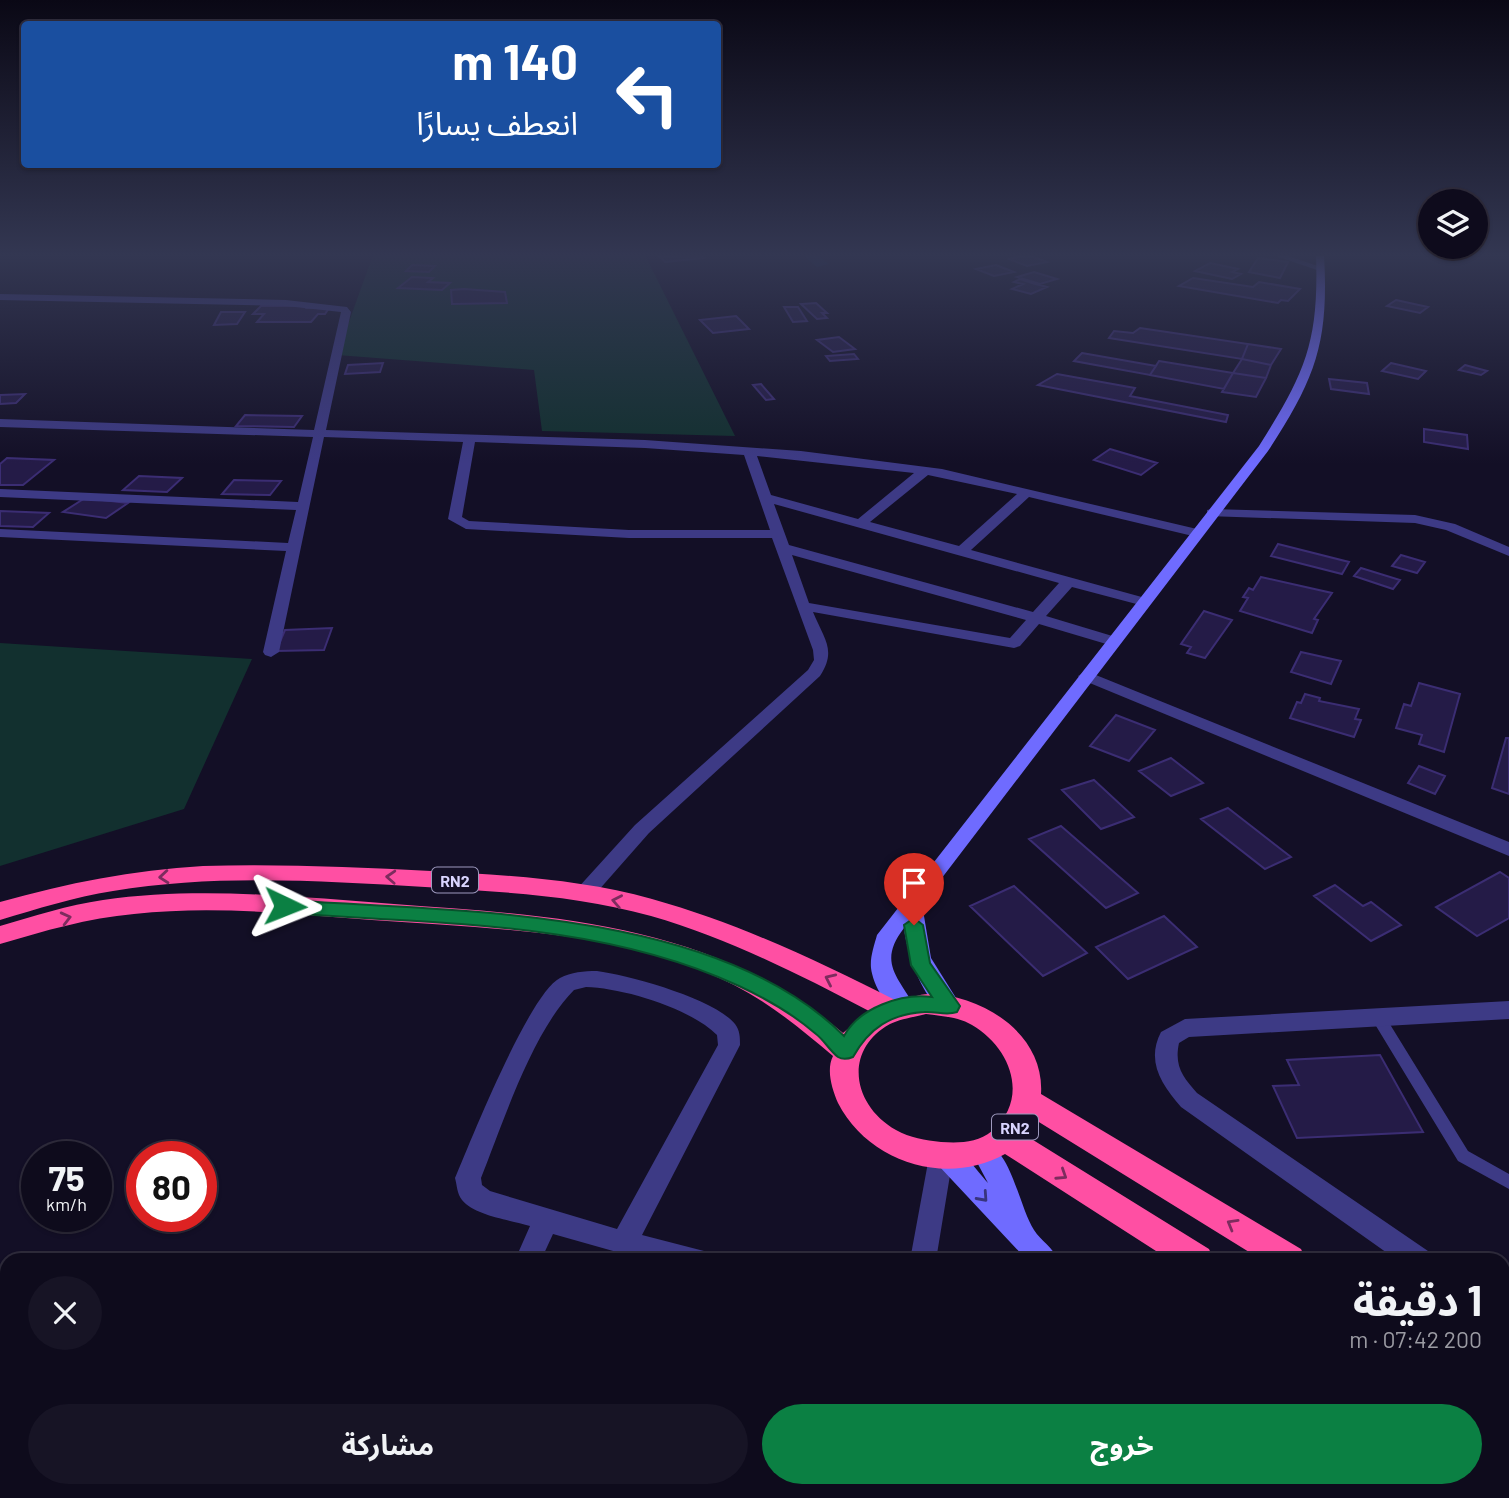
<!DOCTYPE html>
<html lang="ar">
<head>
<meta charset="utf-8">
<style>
  body { margin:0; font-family:Barlow,"Noto Sans Arabic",sans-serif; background:#171425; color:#f1f3f6; direction:rtl; height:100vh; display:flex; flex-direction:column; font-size:26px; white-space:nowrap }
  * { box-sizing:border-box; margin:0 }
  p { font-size:23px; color:#9b9ba3 }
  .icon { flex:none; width:38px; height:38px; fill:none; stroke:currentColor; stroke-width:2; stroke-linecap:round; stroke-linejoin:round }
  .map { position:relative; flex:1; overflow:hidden; direction:ltr }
  .drawer { position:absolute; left:0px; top:1253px; width:1510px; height:245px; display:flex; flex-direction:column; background:#0e0b1c; border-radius:21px 21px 0 0; box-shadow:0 2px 5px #0004,0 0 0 2px #2e2b3b; direction:rtl }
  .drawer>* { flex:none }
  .guide { position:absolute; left:21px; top:21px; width:700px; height:147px; border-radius:7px; box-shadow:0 2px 5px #0004,0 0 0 2px #2e2b3b; direction:rtl; background:#1a4fa0; color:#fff; overflow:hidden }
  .fabs { position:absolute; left:1418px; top:189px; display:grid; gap:14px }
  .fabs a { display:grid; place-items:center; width:70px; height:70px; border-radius:50%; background:#0e0b1c; box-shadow:0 2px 5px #0004,0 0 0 2px #2e2b3b; font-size:35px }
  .speed { position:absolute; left:21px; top:1141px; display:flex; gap:14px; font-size:35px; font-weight:700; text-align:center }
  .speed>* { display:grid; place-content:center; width:91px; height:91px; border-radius:50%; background:#0e0b1c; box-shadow:0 2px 5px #0004,0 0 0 2px #2e2b3b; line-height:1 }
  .speed small { font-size:18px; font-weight:400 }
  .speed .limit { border:10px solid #d22; background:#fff; color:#111 }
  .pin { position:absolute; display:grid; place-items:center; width:60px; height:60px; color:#fff; margin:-72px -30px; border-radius:50% 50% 50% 0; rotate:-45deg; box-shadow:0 0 7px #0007 }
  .pin .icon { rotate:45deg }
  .me { position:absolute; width:77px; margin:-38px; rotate:92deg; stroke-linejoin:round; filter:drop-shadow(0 0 5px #0008) }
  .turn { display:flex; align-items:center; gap:24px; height:147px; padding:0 28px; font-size:32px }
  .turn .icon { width:91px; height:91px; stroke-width:2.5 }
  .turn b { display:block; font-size:49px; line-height:60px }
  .round { display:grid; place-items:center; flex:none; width:74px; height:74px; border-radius:37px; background:#171425 }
  .head { display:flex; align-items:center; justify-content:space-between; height:119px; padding:0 28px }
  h1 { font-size:42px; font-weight:700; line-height:52px }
  .primary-button { display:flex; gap:14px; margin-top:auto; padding:14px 28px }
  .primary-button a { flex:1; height:80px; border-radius:42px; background:#0b8043; color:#fff; font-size:28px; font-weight:700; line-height:80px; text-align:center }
  .primary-button a+a { background:#171425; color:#f1f3f6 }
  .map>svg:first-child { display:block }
</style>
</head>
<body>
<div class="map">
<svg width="1509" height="1498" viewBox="0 0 1509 1498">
  <rect width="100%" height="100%" fill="#130f26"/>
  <path fill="#12302f" d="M373 255H645L735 436 542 431 534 370 337 355Z
    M0 643 252 659 184 809 0 866Z
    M1272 1491H1444L1448 1494 1445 1498H1278Z"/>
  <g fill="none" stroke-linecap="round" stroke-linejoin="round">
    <path fill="#0c2248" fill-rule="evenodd" d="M803 255H817L829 264 817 267Z"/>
  </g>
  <path fill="#241b47" stroke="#3b2d73" stroke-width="2" d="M701 255 704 258 665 262 659 256Z
    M1028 255 1047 262 1027 266 1009 259Z
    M1258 258 1288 262 1280 278 1249 272Z
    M1210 263 1238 269 1232 272 1241 274 1232 279 1195 271Z
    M412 265 435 266 429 272 406 271Z
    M996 265 1014 272 994 276 976 269Z
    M1034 272 1057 279 1040 284 1017 277Z
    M412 277 433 278 428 282 450 283 442 290 398 288Z
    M1193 278 1253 287 1259 282 1300 289 1288 301 1281 300 1278 303 1179 286Z
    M1020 279 1032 283 1047 287 1031 294 1012 289 1023 284 1014 282Z
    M464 289 505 292 507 303 452 304 451 290Z
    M1396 300 1428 307 1420 313 1387 306Z
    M816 303 827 313H822L827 318 817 319 801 304Z
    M261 306H309L307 308H329L325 314H318L311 322H257L264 314H253Z
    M784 307H798L807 321 793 322Z
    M221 312H245L237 324 214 325Z
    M736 316 749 329 713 333 700 320Z
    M1140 328 1248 344 1242 359 1109 338 1114 331 1133 333Z
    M839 337 855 349 833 352 817 340Z
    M1248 344 1281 349 1271 365 1242 359Z
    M1082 353 1156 366 1150 375 1074 361Z
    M854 354 858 359 830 361 826 356Z
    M1242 359 1271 365 1266 378 1233 373Z
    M1159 361 1233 373 1224 389 1150 375Z
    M383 363 380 372 345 374 348 365Z
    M1391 363 1426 371 1418 379 1382 371Z
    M1465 365 1487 371 1481 375 1459 370Z
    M1233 373 1266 378 1256 397 1222 392Z
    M1057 374 1135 388 1130 396 1228 415 1226 422 1038 385Z
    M1329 379 1367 383 1369 394 1331 389Z
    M761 384 774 399 766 400 753 385Z
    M25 394 16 403 0 404V395Z
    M245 415 302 416 294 427 236 426Z
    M1424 429 1467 435 1468 449 1424 442Z
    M1110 449 1157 463 1141 475 1094 460Z
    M7 458 54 460 23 485H0V464Z
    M139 476 182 478 167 492 123 490Z
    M234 480 281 481 270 495 222 494Z
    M85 498 128 503 106 518 63 512Z
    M0 511 49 513 33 527 0 526Z
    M1278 544 1349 562 1342 574 1271 556Z
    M1401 555 1425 562 1417 573 1392 566Z
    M1361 568 1400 580 1393 589 1354 576Z
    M1261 577 1332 593 1314 619 1318 620 1312 633 1240 611 1248 598 1243 597 1249 588 1253 590Z
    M1204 611 1232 620 1205 658 1187 653 1191 647 1181 644Z
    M332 628 324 650 276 651 285 630Z
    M1301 652 1341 661 1331 684 1291 672Z
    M1419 683 1460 694 1444 752 1419 744 1422 735 1396 728 1404 704 1411 706Z
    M1305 694 1320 698 1319 701 1359 709 1355 719 1361 720 1354 737 1290 718 1297 702 1301 703Z
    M1116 715 1155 730 1129 761 1090 746Z
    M1506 738H1509V794L1492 788Z
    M1171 758 1203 783 1171 796 1139 771Z
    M1419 766 1445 776 1435 794 1408 783Z
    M1094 780 1134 817 1101 829 1062 790Z
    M1228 808 1291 857 1265 869 1201 819Z
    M1061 826 1138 893 1106 908 1029 839Z
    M1500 872 1509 878V918L1477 936 1436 907Z
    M1335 885 1363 906 1371 902 1401 925 1371 941 1314 896Z
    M1014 886 1087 953 1043 976 970 906Z
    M1164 916 1197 947 1128 979 1096 947Z
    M1380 1055 1423 1132 1297 1138 1273 1086 1299 1085 1287 1060Z
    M0 1322 7 1324V1433L0 1431Z
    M324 1491H377L387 1498H319Z
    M1102 1491H1222L1228 1498H1107Z"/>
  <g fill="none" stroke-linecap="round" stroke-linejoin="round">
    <path fill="#3d3a85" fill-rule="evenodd" d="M1378 1012 1383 1013 1468 1151 1509 1174V1189L1458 1161 1373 1021 1371 1017 1373 1013Z"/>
    <path fill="#3d3a85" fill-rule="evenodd" d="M1273 255H1285L1324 268 1317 270Z
      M0 294 286 300 347 307 351 312 326 430 645 440 801 451 942 469 1197 529 1204 533 1197 537 1029 497 971 550 1149 599V605L1144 606 1072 587 1046 616 1119 638 1121 641 1113 646 1039 624 1020 646 1014 648 813 612C824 639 837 650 820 676L649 833 590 900H576L573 895 576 890 635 825 808 670 814 660 813 650 772 538H629L466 529 448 519 463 442 324 437 279 652 271 657 265 655 263 652 286 551 0 537V529L288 543 296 510 0 497V489L298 502 313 437 0 427V419L314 430 341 312 286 306 0 300ZM475 442 645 448 744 455 770 530H629L469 521 462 517ZM757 456 914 473 858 519 771 495ZM928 475 1017 494 959 546 870 522ZM774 504 1059 583 1033 612 789 545ZM792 555 1026 620 1010 638 809 603Z
      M1212 509 1415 515 1455 524 1509 547V556L1446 530 1415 523 1207 516V510Z
      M1086 671 1509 842V856L1080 679 1078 676Z
      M597 971C629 975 715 999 735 1024 740 1031 740 1037 740 1045L642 1235 704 1251 708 1260H645L553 1234 541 1260H515L530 1226C511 1220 475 1216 462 1200 457 1194 457 1185 455 1178 471 1140 529 994 560 978 571 972 584 971 597 971ZM586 987C623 988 690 1008 717 1035L718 1045 617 1229 490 1191 482 1185 481 1178C503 1123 532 1032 574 990Z
      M1509 1001V1019L1189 1037 1179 1043C1174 1066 1183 1077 1197 1093L1428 1251 1432 1260H1397L1181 1107C1161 1084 1146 1061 1161 1032L1185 1019Z
      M941 1146 950 1149 953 1157 936 1260H910L929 1157 932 1149Z
      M1503 1304 1509 1306V1335L1503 1332Z
      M414 1491H445L442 1498H412Z
      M666 1491H699L696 1498H664Z
      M848 1491H878L877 1498H847Z
      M991 1491H1021V1498H991Z
      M1061 1491H1095L1097 1498H1064Z"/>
    <path fill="#6f6bff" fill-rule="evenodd" d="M1316 255H1324C1329 342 1316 378 1268 451L922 904 931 958 961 1006 958 1012C928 1022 906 950 904 928 877 963 899 977 914 1006L911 1012C891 1019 873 986 871 968 870 957 874 946 877 935L1259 446C1305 373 1319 343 1316 255Z
      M983 1140C1012 1151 1019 1207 1034 1230 1041 1241 1053 1247 1058 1260H1027L938 1165 935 1157 938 1149C959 1142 975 1169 988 1183L971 1151 974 1143Z
      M1221 1491H1255L1257 1498H1224Z"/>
    <path fill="#ff4fa3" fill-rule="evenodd" d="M203 866C279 864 355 867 431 871 505 875 580 879 652 899 738 923 818 961 897 1001 907 999 919 994 929 994 983 995 1045 1034 1041 1094L1301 1249 1306 1260H1262L1034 1119 1025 1135 1209 1249 1214 1260H1170L1005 1154C946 1187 868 1162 838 1103 832 1089 826 1070 833 1056 801 1029 771 1004 734 985 625 930 491 929 372 920 293 914 213 905 134 914 88 918 44 931 0 944V926C34 916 68 905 103 900 199 886 297 897 394 904 558 916 711 923 843 1033L869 1011C799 974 727 938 651 916 577 895 501 892 425 887 322 881 215 874 113 891 74 897 37 909 0 920V902C68 883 132 870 203 866ZM926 1014C941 1016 959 1017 972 1025 1011 1048 1030 1098 992 1131 977 1143 960 1143 941 1142 925 1140 910 1138 896 1130 852 1105 843 1050 890 1024 900 1019 915 1017 926 1014Z
      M1503 1384 1509 1386V1424L1503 1421Z
      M1503 1447 1509 1449V1487L1503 1485Z"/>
  </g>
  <defs><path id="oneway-chevron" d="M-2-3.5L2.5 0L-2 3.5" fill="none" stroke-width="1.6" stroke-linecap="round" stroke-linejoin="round" transform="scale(1.75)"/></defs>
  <g stroke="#7d2c5e">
    <use href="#oneway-chevron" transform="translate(164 877) rotate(175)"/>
    <use href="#oneway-chevron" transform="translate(391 877) rotate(-177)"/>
    <use href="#oneway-chevron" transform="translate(617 901) rotate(-169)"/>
    <use href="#oneway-chevron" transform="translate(66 918) rotate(-14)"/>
    <use href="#oneway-chevron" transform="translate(830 979) rotate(-155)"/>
    <use href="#oneway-chevron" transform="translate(1062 1175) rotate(33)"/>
    <use href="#oneway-chevron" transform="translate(1232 1224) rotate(-150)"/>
  </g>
  <use stroke="#38347d" href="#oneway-chevron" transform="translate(983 1197) rotate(48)"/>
  <linearGradient id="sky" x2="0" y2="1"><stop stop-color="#0a0815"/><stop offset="0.55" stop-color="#333752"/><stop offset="1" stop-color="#333752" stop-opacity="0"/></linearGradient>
  <rect width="1509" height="464" fill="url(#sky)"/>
  <path fill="#0b8043" stroke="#07532c" stroke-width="2" d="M285 900C456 912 715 907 844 1036 859 1008 901 993 932 997L911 965 904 925 914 918 923 925 930 963 960 1006 957 1012C946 1016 936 1011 924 1012 891 1014 869 1028 853 1057 848 1059 843 1060 838 1057 830 1051 824 1040 816 1034 793 1014 767 999 739 986 599 921 437 924 285 913L276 906Z"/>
  <g text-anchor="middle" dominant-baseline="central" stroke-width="5" stroke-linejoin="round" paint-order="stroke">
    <g fill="#130f26" stroke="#9e99be" stroke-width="2">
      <rect x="432" y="867.5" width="46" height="25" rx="5"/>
      <rect x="992" y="1114.5" width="46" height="25" rx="5"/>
    </g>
    <g font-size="16" font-weight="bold" fill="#d9d4ff">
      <text x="455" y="880">RN2</text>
      <text x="1015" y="1127">RN2</text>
    </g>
  </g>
</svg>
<div class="fabs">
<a><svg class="icon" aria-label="layers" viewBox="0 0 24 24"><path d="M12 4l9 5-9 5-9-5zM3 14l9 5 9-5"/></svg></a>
</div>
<div class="speed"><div>75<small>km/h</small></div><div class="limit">80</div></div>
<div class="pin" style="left:914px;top:925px;background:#d93025"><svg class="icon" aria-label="arrive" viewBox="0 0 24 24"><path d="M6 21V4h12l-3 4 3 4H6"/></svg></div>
<svg class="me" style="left:285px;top:906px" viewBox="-20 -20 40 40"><path d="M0-17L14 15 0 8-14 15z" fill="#0b8043" stroke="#fff" stroke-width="4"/></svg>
<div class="guide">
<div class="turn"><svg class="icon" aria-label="left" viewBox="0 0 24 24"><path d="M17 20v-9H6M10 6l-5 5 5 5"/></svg><div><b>140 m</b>انعطف يسارًا</div></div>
</div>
<section class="drawer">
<div class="head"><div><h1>1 دقيقة</h1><p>200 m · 07:42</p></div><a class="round"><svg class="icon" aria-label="close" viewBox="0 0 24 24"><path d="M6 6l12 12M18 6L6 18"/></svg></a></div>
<div class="primary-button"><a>خروج</a><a>مشاركة</a></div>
</section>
</div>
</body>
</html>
